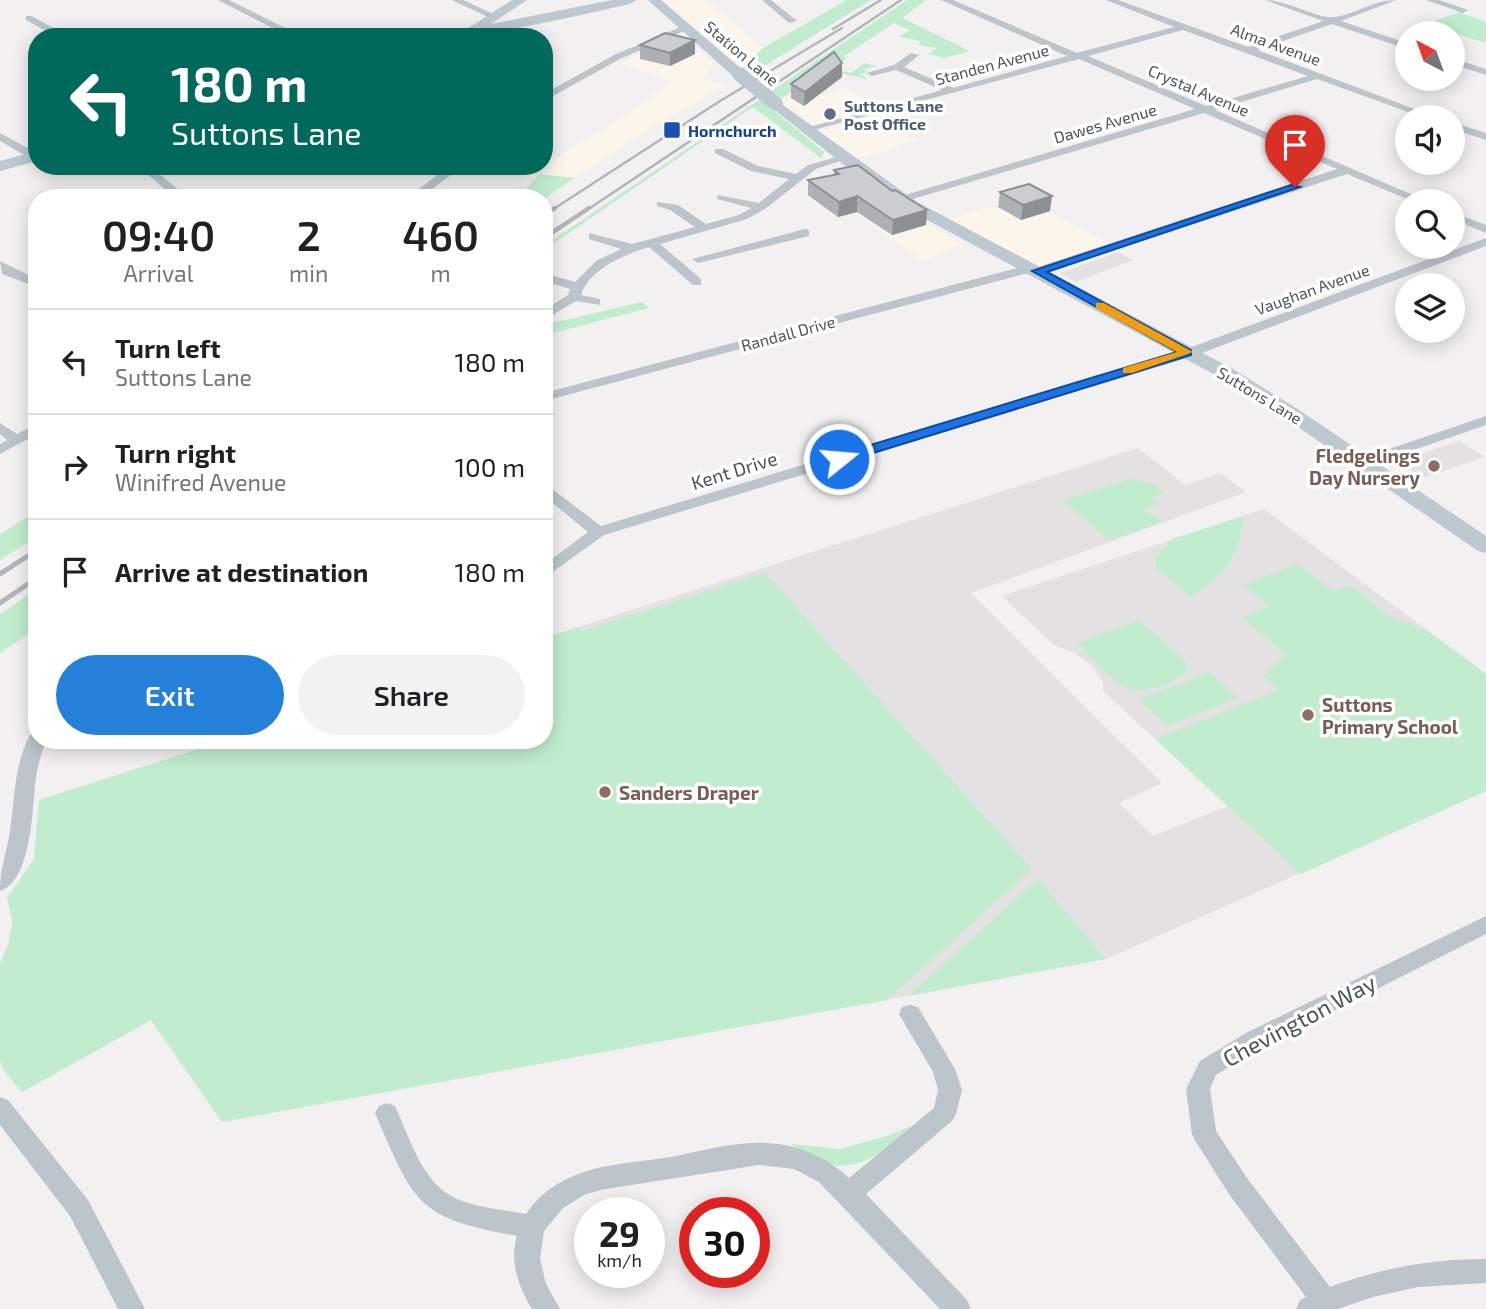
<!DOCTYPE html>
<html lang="en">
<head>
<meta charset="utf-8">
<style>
  body { margin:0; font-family:"Exo 2",sans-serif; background:#f2f2f2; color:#202124; height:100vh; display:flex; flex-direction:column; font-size:26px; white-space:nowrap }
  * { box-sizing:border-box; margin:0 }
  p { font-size:23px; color:#757577 }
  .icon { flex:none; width:38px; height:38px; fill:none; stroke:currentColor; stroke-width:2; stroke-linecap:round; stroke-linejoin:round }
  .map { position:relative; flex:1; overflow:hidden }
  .side { position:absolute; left:28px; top:189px; width:525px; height:560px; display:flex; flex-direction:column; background:#fff; border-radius:28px; box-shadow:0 4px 18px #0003 }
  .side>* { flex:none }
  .guide { position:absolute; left:28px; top:28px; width:525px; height:147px; border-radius:28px; box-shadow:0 4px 18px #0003; background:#00695c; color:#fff; overflow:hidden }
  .needle { width:46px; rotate:319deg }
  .tools { position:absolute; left:1395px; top:21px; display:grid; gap:14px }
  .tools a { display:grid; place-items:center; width:70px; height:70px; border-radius:50%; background:#fff; box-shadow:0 4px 18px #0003; font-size:35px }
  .speed { position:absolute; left:574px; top:1197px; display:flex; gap:14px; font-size:35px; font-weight:700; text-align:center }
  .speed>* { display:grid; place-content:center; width:91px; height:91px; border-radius:50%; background:#fff; box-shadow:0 4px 18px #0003; line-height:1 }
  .speed small { font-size:18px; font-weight:400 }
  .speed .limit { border:10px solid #d22; background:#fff; color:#111 }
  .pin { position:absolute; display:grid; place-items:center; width:60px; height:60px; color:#fff; margin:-72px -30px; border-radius:50% 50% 50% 0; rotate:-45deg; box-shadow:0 0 7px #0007 }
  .pin .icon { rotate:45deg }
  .me { position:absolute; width:77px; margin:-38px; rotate:73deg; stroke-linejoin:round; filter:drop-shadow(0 0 5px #0008) }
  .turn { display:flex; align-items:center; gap:24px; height:147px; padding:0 28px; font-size:32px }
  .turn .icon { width:91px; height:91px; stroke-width:2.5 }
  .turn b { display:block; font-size:49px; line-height:60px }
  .eta { display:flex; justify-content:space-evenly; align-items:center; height:119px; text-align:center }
  .eta b { font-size:42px; font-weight:600; line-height:49px }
  .primary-button { display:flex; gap:14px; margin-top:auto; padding:14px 28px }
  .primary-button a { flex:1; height:80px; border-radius:42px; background:#2480d8; color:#fff; font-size:28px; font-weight:600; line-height:80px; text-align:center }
  .primary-button a+a { background:#f2f2f2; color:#202124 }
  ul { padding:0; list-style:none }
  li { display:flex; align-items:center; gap:21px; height:105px; padding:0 28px; border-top:2px solid #e0e0e0 }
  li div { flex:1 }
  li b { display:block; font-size:26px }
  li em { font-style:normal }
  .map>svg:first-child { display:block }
</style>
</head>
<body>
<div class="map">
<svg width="1486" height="1309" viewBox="0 0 1486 1309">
  <rect width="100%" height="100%" fill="#f2f0f0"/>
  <path fill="#fbf5eb" d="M661 0H707L763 48 741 70Z
    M680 35 714 63 703 80 725 85 638 136 574 178 540 174 555 159 642 104 671 81 619 63Z
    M845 88 879 108 815 124 803 122 800 119 802 116 794 110 787 109 779 103 816 91 822 95Z
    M883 113 916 141 855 159 818 132Z
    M878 195 963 244 923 261 844 204Z
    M1027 199 1111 245 1038 267 947 220 990 206 995 208Z"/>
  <path fill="#e3e1e1" d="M1118 252 1133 260 1076 282 1060 273Z
    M1459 441 1485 457 1414 481 1406 476 1415 456Z
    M1138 448 1185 485 1220 473 1246 492 971 593 1162 783 1119 803 1153 836 1228 806 1103 691V682L1093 667 1075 653 1054 645 1002 596 1264 509 1486 674V791L1106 959 222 1122 151 1020 22 1092 5 1072 0 1061V964L8 945 13 922 7 898 34 859 39 800 227 740H544V638Z"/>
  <path fill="#c1edce" d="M847 0H871L748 76 741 70 763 48Z
    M907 0H926L902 18 970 51 944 58 929 54 936 48 918 45 921 41 899 37 910 30 894 23 844 56 848 58 833 68 851 73 864 63 877 66 864 69 868 72 860 74 868 79 823 70 779 100 768 93Z
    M1459 12 1486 22V43L1426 24Z
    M760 99 824 152 821 158 753 107 544 250V246Z
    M540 174 574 178 544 199 517 198Z
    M642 302 649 308 544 335V325Z
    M1131 479 1152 483 1164 492 1152 497 1159 503 1144 509 1161 522 1109 541 1063 500Z
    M37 511V536L0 560V534Z
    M1243 516C1242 553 1223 581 1189 596L1156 568 1155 558 1172 539Z
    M1297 564 1333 591 1350 585 1389 616 1428 631 1486 674V791L1301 874 1155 739 1279 690 1263 676 1286 654 1242 618 1269 606 1243 585Z
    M765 573 1032 869 887 1000 222 1122 151 1020 22 1092 5 1072 0 1061V964L8 945 13 922 7 898 34 859 39 800 227 740H544V638L579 627 582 631Z
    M37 589V628L0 653V614Z
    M1140 620 1186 662 1188 670C1172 684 1141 699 1121 685 1105 675 1091 656 1077 643Z
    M1210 672 1238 698 1166 726 1139 699Z
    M1038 879 1106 959 908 996Z
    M911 1126C885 1151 857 1176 819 1161 808 1157 799 1154 792 1144L840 1149 887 1136Z"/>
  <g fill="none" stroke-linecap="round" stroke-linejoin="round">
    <path fill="#bcc5cc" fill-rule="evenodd" d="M218 0H229L303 37H290Z
      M452 0H463L500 17 492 19Z
      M762 0H771L797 21 789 23Z
      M941 0H953L1077 53 1174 27 1106 0H1118L1248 47 1323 21 1265 0C1287 0 1317 19 1333 17 1355 15 1373 0 1396 0L1341 21 1407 43V49L1332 24 1257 50 1436 117H1422L1317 79 1215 110 1427 201H1412L1347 174 1042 274 1032 272 544 401V393L1028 265 1038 267 1337 169 1204 113 906 201H898V197L1195 109 1079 59 806 132V128L942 90 896 70 872 76 867 73 894 65 911 53 919 55 904 67 953 88 1067 56ZM1183 30 1308 76 1206 106 1088 56Z
      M1426 0H1439L1468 10 1463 13Z
      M26 16H32L69 37H57L26 20Z
      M683 26 691 28 620 59 544 101V94L614 55Z
      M1452 58 1486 69V75L1452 64Z
      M1452 122 1486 133V140L1452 129Z
      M0 133 37 153V160L31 159 0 141Z
      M715 149H723L758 166 796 174 808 165 844 155 849 158 816 169 765 209 747 219 660 244 701 279V285H693L649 247C626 254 589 269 581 295L600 299V305L576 301 544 320V310L568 295 570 289 544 281V273L575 282 596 261 621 249 589 239V233L632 244 695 227 670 210 657 206V202L678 205 706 224 739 215 751 208 717 199V195L759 203 789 179 751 171 715 153Z
      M138 166H150L188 198H175Z
      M449 166H462L421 198H407Z
      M1452 212 1486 225V233L1452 219Z
      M805 229 809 230V236L698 263 692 259Z
      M1486 238V246L1194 356 604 535 544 578V565L588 532 544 496V483L601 526 1189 348Z
      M0 261 37 279V287L2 274Z
      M1486 416V425L1370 465 1365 466 1358 462 1360 459Z
      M0 423 17 434 37 424V434L0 454V444L7 440 0 434Z
      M37 734V740H46C42 752 38 764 36 777 32 805 33 880 0 891 0 869 5 858 9 837 15 804 13 766 30 735Z
      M1486 916V934L1262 1047 1216 1075 1210 1089 1216 1131 1247 1178 1330 1287C1381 1268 1432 1259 1486 1259V1283L1418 1287 1373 1297 1338 1309H1296L1300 1300 1306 1297 1229 1194 1196 1142 1192 1134 1186 1089 1200 1061 1246 1033Z
      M910 1005 918 1007 955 1069 962 1090 956 1114 952 1121 866 1194 967 1300 971 1309H940L819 1182 794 1169 759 1165 606 1189 586 1194 563 1208 544 1231 540 1259 546 1284 560 1309H532C519 1288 509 1261 517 1236 416 1218 414 1203 375 1113L379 1106 387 1103 395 1106C410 1138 422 1184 457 1199 479 1208 504 1210 526 1214 535 1200 547 1190 561 1182 595 1163 634 1163 671 1157 706 1150 742 1139 778 1144 805 1148 829 1159 849 1178L934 1108 938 1090 933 1072 899 1014 902 1007Z
      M0 1097 8 1100 88 1200 145 1309H118L70 1216 0 1125Z"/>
    <path fill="#bdc8d0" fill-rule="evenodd" d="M512 0H527L491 24 612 0H636L630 4C605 9 478 41 465 30Z
      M648 0H661L744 71V77H734Z
      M776 100 917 202 1233 369 1296 408 1486 536V553L1478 551 1282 416 1219 377 905 208 844 165 771 107 769 104Z
      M37 151V161L0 171V161Z"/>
    <path stroke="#b2b6ba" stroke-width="2.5" d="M833 29 881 0
      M552 210 720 101 842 28
      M587 210 901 0"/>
    <path stroke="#b2b6ba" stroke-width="4.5" d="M544 215 555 208
      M544 238 589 208"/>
    <path stroke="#b2b6ba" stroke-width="5" d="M0 574 37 550
      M0 603 37 578"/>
    <path stroke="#bdc8d0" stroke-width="14" d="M739 74 776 104"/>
  </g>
  <path fill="#aeb0b5" d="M640 45 695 54 670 66 640 59Z
    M842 63V77L804 106 791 98V84Z
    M834 170 892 191 927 210 926 225 892 235 857 212 838 217 808 195V180L834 175Z
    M1000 192 1050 211 1021 220 998 207Z"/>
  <path fill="#8d9093" d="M695 40V54L670 66V53Z
    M842 63V77L804 106 805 92Z
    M857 196V212L838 217 839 202Z
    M1052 196 1050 211 1021 220 1023 205Z
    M927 210 926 225 892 235 893 220Z"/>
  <path fill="#cacdd2" stroke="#8d9093" stroke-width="2" d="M665 33 695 40 670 53 640 45Z
    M834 52 842 63 805 92 791 84Z
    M858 165 892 191 895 190 927 210 893 220 857 196 839 202 808 180 839 174 834 170Z
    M1029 184 1052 196 1023 205 1000 192Z"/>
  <path fill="#1a73e8" stroke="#114b97" stroke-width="2" d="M1291 185 1300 187 1047 272 1191 350V355L844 462H834L832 459 834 456 1177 352 1032 271Z"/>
  <path fill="#f59e0b" d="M1096 303H1104L1193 352 1132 373H1123V368L1177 352 1096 308Z"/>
  <circle fill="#5c6f8a" stroke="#fff" stroke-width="2.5" cx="830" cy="114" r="7"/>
  <rect fill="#1a4fb4" stroke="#fff" stroke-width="2.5" x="663" y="121" width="18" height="18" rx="3.5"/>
  <g fill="#8d6e63" stroke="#fff" stroke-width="2.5">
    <circle cx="1434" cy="466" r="7"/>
    <circle cx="1308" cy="715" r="7"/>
    <circle cx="605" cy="792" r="7"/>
  </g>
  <g text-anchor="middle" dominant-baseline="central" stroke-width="7" stroke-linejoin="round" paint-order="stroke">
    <g font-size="16" fill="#49545c" stroke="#fff">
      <text transform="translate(1276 44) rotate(20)">Alma Avenue</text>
      <text transform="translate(742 53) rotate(40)">Station Lane</text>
      <text transform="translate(992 64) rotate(-15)">Standen Avenue</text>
      <text transform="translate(1199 90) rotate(23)">Crystal Avenue</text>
      <text transform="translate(1105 123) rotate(-16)">Dawes Avenue</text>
      <text transform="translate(1312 289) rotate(-20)">Vaughan Avenue</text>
      <text transform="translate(788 333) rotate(-15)">Randall Drive</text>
      <text transform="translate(1260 395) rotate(31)">Suttons Lane</text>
    </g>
    <g font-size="16" font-weight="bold" fill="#4e5e75" stroke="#fff" text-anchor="start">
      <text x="844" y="105">Suttons Lane<tspan x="844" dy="18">Post Office</tspan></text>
    </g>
    <g font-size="16" font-weight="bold" fill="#164399" stroke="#fff" text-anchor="start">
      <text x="688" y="130">Hornchurch</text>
    </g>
    <g font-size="19" font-weight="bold" fill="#785e54" stroke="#fff" text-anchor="start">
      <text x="1420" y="455" text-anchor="end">Fledgelings<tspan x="1420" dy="22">Day Nursery</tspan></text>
      <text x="1322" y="704">Suttons<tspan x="1322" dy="22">Primary School</tspan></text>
      <text x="619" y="792">Sanders Draper</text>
    </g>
    <g font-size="19" fill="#49545c" stroke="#fff">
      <text transform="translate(734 470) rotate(-17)">Kent Drive</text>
    </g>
    <g font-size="23" fill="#49545c" stroke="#fff">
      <text transform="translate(1299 1020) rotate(-28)">Chevington Way</text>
    </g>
  </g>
</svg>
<div class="tools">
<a><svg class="needle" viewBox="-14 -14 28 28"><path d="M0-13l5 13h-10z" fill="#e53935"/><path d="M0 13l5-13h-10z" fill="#757577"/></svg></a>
<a><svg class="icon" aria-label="sound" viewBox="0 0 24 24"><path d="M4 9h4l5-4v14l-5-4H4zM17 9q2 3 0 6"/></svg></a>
<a><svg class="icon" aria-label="search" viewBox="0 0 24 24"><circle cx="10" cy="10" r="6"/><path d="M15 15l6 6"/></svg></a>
<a><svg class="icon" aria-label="layers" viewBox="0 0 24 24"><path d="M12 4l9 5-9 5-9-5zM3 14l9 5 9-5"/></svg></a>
</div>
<div class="speed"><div>29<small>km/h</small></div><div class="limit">30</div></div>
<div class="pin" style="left:1295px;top:187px;background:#d93025"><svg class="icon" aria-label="arrive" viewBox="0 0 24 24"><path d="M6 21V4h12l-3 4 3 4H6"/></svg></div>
<svg class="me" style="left:839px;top:459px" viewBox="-20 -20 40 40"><circle r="17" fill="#1a73e8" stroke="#fff" stroke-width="3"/><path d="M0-11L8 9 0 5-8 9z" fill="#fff"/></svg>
<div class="guide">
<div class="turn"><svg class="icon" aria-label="left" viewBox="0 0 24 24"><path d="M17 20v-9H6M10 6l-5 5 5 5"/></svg><div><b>180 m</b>Suttons Lane</div></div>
</div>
<section class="side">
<div class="eta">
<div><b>09:40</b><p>Arrival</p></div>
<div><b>2</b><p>min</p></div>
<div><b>460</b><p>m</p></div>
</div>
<ul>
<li><svg class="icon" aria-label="left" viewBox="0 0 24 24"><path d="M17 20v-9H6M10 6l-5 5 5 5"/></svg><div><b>Turn left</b><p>Suttons Lane</p></div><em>180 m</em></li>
<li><svg class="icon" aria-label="right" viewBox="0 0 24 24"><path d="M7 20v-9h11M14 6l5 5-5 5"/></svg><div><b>Turn right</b><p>Winifred Avenue</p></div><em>100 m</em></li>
<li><svg class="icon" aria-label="arrive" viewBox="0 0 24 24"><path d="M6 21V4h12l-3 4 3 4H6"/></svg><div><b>Arrive at destination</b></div><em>180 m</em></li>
</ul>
<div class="primary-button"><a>Exit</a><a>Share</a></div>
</section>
</div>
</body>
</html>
